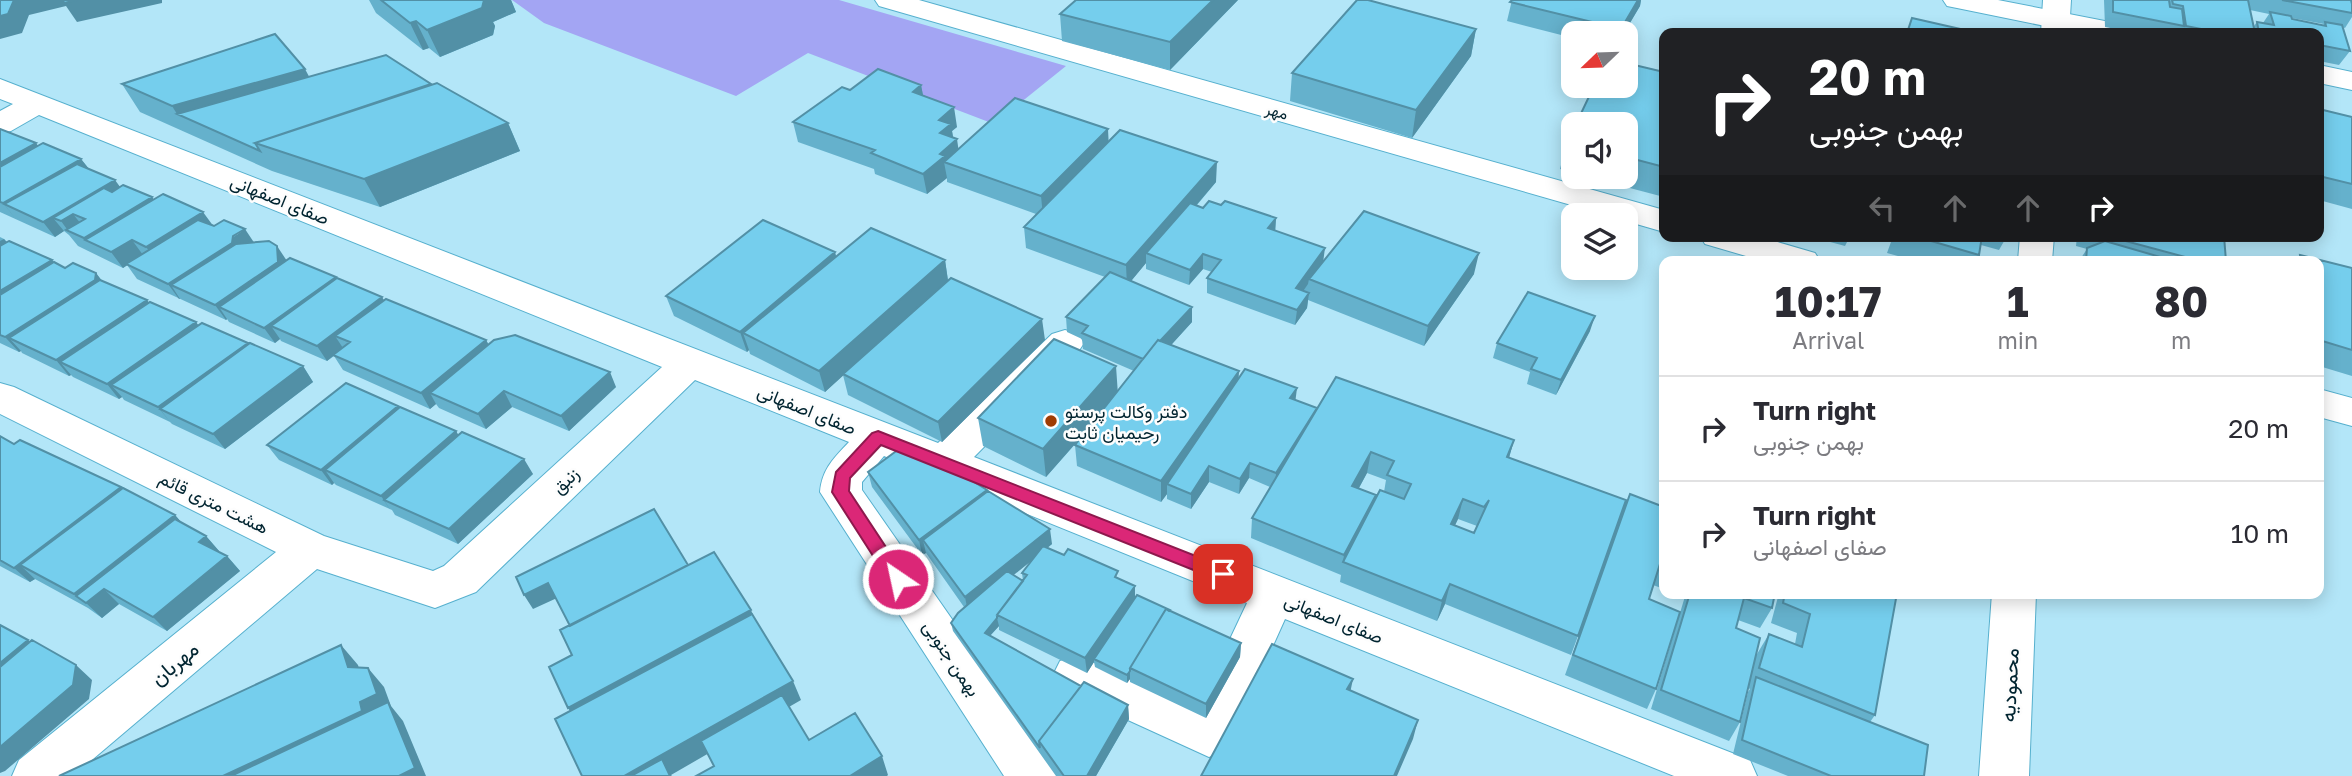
<!DOCTYPE html>
<html lang="en">
<head>
<meta charset="utf-8">
<style>
  body { margin:0; font-family:"Golos Text",Vazirmatn,sans-serif; background:#f7f7f7; color:#2b2b33; height:100vh; display:flex; flex-direction:column; font-size:26px; white-space:nowrap }
  * { box-sizing:border-box; margin:0 }
  p { font-size:23px; color:#7c7c81 }
  .icon { flex:none; width:38px; height:38px; fill:none; stroke:currentColor; stroke-width:2; stroke-linecap:round; stroke-linejoin:round }
  .map { position:relative; flex:1; overflow:hidden }
  .panel { position:absolute; left:1659px; top:256px; width:665px; height:343px; display:flex; flex-direction:column; background:#fff; border-radius:14px; box-shadow:0 4px 18px #0003 }
  .panel>* { flex:none }
  .banner { position:absolute; left:1659px; top:28px; width:665px; height:214px; border-radius:14px; box-shadow:0 4px 18px #0003; background:#202124; color:#fff; overflow:hidden }
  .needle { width:46px; rotate:247deg }
  .buttons { position:absolute; left:1561px; top:21px; display:grid; gap:14px }
  .buttons a { display:grid; place-items:center; width:77px; height:77px; border-radius:14px; background:#fff; box-shadow:0 4px 18px #0003; font-size:35px }
  .pin { position:absolute; display:grid; place-items:center; width:60px; height:60px; color:#fff; margin:-30px; border-radius:14px; box-shadow:0 4px 10px #0006 }
  .me { position:absolute; width:77px; margin:-38px; rotate:326deg; stroke-linejoin:round; filter:drop-shadow(0 0 5px #0008) }
  .turn { display:flex; align-items:center; gap:24px; height:147px; padding:0 35px; font-size:32px }
  .turn .icon { width:91px; height:91px; stroke-width:2.5 }
  .turn b { display:block; font-size:49px; line-height:60px }
  .lanes { display:flex; align-items:center; height:66px; padding:0 35px; background:#0003; justify-content:center; gap:35px; direction:ltr }
  .lanes .off { opacity:.35 }
  .eta { display:flex; justify-content:space-evenly; align-items:center; height:119px; text-align:center }
  .eta b { font-size:42px; font-weight:700; line-height:49px }
  ul { padding:0; list-style:none }
  li { display:flex; align-items:center; gap:21px; height:105px; padding:0 35px; border-top:2px solid #e1e1e2 }
  li div { flex:1 }
  li b { display:block; font-size:26px }
  li em { font-style:normal }
  .map>svg:first-child { display:block }
</style>
</head>
<body>
<div class="map">
<svg width="2352" height="776" viewBox="0 0 2352 776">
  <rect width="100%" height="100%" fill="#b3e6f8"/>
  <path fill="#a3a5f3" d="M512 0H839L1066 66 994 124 808 53 736 96 544 23Z"/>
  <g fill="none" stroke-linecap="round" stroke-linejoin="round">
    <defs>
      <path id="minor" d="M875 0H919L1664 210V232L1626 221V215H1606L879 6Z
        M1943 0H1998L2120 24 2130 27 2134 33H2079L1957 8 1947 6Z
        M2319 65 2352 72V90L2319 83Z
        M0 79 938 443 1052 334 1065 330 1078 334 1084 343 1078 352 974 457 1750 760 1757 776H1674L1285 619 1226 750 1209 757 1060 689 1053 675 1060 661 1076 655 1198 707 1247 603 884 456 862 482V490L1050 760 1057 776H1004L820 492C822 469 834 458 849 442L695 380 476 592 435 608 317 569 73 776H12L19 760 276 552 0 414V383L14 387 324 536 433 571 444 566 662 367 39 115 11 131 0 133V111L13 104 0 99Z
        M1700 236H1757L1815 253 1820 261H1763L1705 244Z
        M2319 389 2352 398V426L2319 417Z"/>
      <path id="tertiary" d="M2043 0H2071L2069 33H2041Z
        M2020 236H2054L2052 261H2018Z
        M1992 593H2036L2029 776H1979Z"/>
    </defs>
    <use href="#minor" stroke="#56b0ce" stroke-width="2"/>
    <use href="#tertiary" stroke="#56b0ce" stroke-width="2"/>
    <use href="#minor" fill="#fff" fill-rule="evenodd"/>
    <use href="#tertiary" fill="#fff" fill-rule="evenodd"/>
  </g>
  <path fill="#65b1cc" fill-rule="evenodd" d="M369 0H511L516 12 493 22 495 26 493 35 440 57 429 48 423 50 376 13Z
    M1076 0H1238L1170 70 1062 41 1060 14Z
    M1512 0H1641L1640 6 1624 33H1573V38L1507 21Z
    M2104 0H2351L2352 4V17L2345 28 2342 27 2350 51 2339 65 2319 61V33H2137L2105 27ZM2250 10 2269 14 2263 23 2257 22 2254 26ZM2292 18 2324 24 2323 25 2292 19Z
    M1476 29 1471 56 1412 138 1290 101 1292 73Z
    M1664 72V197L1588 177H1626V124Z
    M309 77 431 84 508 123 520 151 380 207 272 171 140 112 122 84Z
    M921 85 923 96 957 127 952 131 953 138 958 149 1108 129V142L1216 182 1197 205 1203 208 1221 205 1276 218 1275 231 1323 261 1474 274 1424 346 1308 300 1307 308 1295 325 1207 293V278L1212 272 1203 269 1189 285 1146 269V263L1131 281 1192 322 1171 345 1238 380 1317 408 1514 440 1509 458 1578 636 1571 655 1445 604 1437 621 1340 582 1341 575 1251 538 1252 518 1270 487 1249 478 1239 494 1209 482 1191 509 1167 499V494L1161 502 1077 466 1075 445 1084 434 1046 477 983 446 978 418 1117 391 1134 371 1083 349 1082 339 1067 332 1066 317 1105 277 1026 248 1024 227 1036 214 947 182V178L927 194 875 174 874 169 798 142 793 122 850 90ZM1367 473 1386 480 1384 492 1375 500 1376 495 1359 488ZM1458 519 1477 526 1474 533 1455 525Z
    M2319 109 2352 117V209L2319 200Z
    M0 129 38 146 81 159 89 169 120 187 152 197 154 200 254 242 287 261 336 279 384 300 486 340 489 345 616 387 569 431 512 407 486 429 439 408 436 404 430 409 343 370 334 356 327 361 281 341 280 339 275 343 229 322 227 319 226 320 137 279 127 265 123 268 78 246 69 235 64 231 55 237 0 212Z
    M1573 129V173L1560 169 1567 141Z
    M1808 236H1850L1845 246Z
    M1872 236H2007L1999 250 1981 245 1979 255 1976 261H1916L1887 253 1891 242Z
    M2077 236H2224L2226 261H2079L2087 249 2076 246Z
    M0 237 4 239 7 242 52 260 54 263 65 268 96 273 102 281 149 303 196 322 198 325 248 343 249 344 303 366 313 382 225 449 172 424 170 422 124 400 122 397 119 399 73 377 71 375 69 376 22 353 21 351 19 352 0 343Z
    M835 252 836 257 945 260 948 280 1045 340 942 442 848 395 843 375 825 392 750 354 749 350 747 352 674 316 666 296Z
    M2300 255 2352 268V376L2319 366V261H2296Z
    M1590 331 1556 395 1527 384 1530 372 1493 358 1497 343Z
    M399 408 456 431 458 435 533 474 458 544 395 515 392 510 336 485 334 483 332 485 279 460 267 445Z
    M0 436 14 444 122 489 175 515 181 522 206 536 219 551 218 552 227 556 240 571 167 631 119 604 102 618 88 608 35 579 30 582 0 566Z
    M868 472 987 492 1052 544 1047 548 1118 579 1135 597 1241 643 1240 657 1206 718 1130 682V679L1127 683 1095 667 1094 662 1087 673 999 630V626L990 636 1081 686 1128 705 1129 719 1096 776H1056L953 631 951 623 964 607 926 553 922 555 872 487ZM1032 560 1022 573 1023 581 1013 575Z
    M1630 494 1664 507V589L1653 585 1649 599 1656 689 1647 709 1565 675Z
    M1686 593H1775L1772 608 1760 628 1738 620 1736 628 1757 654 1769 634 1795 644 1797 633 1771 623 1779 593H1897L1875 715 1870 722 1924 776H1788L1733 754 1748 692 1750 689 1748 688 1740 722 1729 741 1651 709Z"/>
  <path fill="#5290a6" d="M14 0H162V3L77 22 66 6 29 15 22 33 0 39V16Z
    M481 0H511L516 12 493 22 495 26 493 35 440 57 427 30Z
    M1213 0H1238L1170 70V42Z
    M1638 0H1641L1640 6 1624 33H1620Z
    M416 21 429 48 423 50 410 23Z
    M1476 29 1471 56 1412 138 1416 110Z
    M305 69 320 97 177 114 172 106Z
    M921 85 925 105 913 92Z
    M954 107 957 127 952 131 954 142 957 139 960 160 944 162 947 178 927 194 923 174 939 120Z
    M508 123 520 151 380 207 364 179Z
    M1108 129 1109 149 1043 216 1041 196Z
    M36 143 47 158 0 184V163Z
    M81 159 93 174 4 204 15 218 3 203Z
    M1217 162 1216 182 1153 256 1146 253V263L1127 286 1126 265Z
    M115 180 126 195 73 214 85 229 69 232 61 221 53 218 64 231 55 237 43 222Z
    M152 197 163 212 85 240 84 238Z
    M203 212 214 227 158 262 146 247Z
    M1276 218 1275 234 1268 228Z
    M245 229 255 244 171 285 180 299H179L168 284Z
    M4 239 17 254 0 264V241Z
    M132 240 143 255 123 268 111 252Z
    M277 246 287 261 219 307 227 319 226 320 215 305Z
    M1325 248 1323 263 1309 279 1308 284 1295 303 1296 288Z
    M835 252 840 273 743 333 749 350 747 352 740 332Z
    M1479 253 1474 274 1424 346 1428 326Z
    M1203 254V269L1189 285 1190 270Z
    M52 260 64 275 0 315V291Z
    M945 260 948 281 825 392 819 371Z
    M96 273 108 289 9 338 21 351 19 352 5 337Z
    M336 277 345 293 271 326 280 339 275 343 264 328Z
    M1309 293 1307 308 1295 325 1297 310Z
    M382 297 391 312 335 336 343 348 327 361 317 346Z
    M147 300 159 316 60 362 71 375 69 376 56 360Z
    M1192 307V322L1144 375 1143 360Z
    M1595 316 1590 331 1556 395 1561 380Z
    M1042 319 1045 340 942 442 938 422Z
    M196 322 207 338 111 385 122 397 119 399 107 384Z
    M486 340 494 355 430 393 436 404 430 409 421 393Z
    M248 343 259 358 160 409 170 422 158 407Z
    M303 366 313 382 225 449 213 434Z
    M1116 366 1118 395 1046 477 1043 449Z
    M1239 371 1238 392 1167 484V494L1161 502V481Z
    M610 372 616 387 569 431 561 416Z
    M1297 388 1295 404 1290 398Z
    M504 391 512 407 486 429 478 414Z
    M398 406 407 421 325 470 334 483 332 485 321 470Z
    M1317 408 1275 489 1276 473Z
    M456 431 465 446 384 500 391 511 381 496Z
    M1514 440 1508 461 1507 457Z
    M1371 452 1367 473 1349 506 1352 486Z
    M524 459 533 474 458 544 449 529Z
    M1250 463 1249 478 1239 494 1240 479Z
    M1209 466V482L1191 509V494Z
    M121 487 135 502 20 565 35 579 30 582 14 568Z
    M987 490 989 505 923 540 926 553 922 555 919 540Z
    M1376 495 1373 515 1343 562 1344 555Z
    M1463 499 1458 519 1446 544 1451 524Z
    M175 515 188 530 104 589 119 604 102 618 86 603 74 594Z
    M1050 529 1052 544 968 612 965 597Z
    M206 536 219 551 212 557 199 542Z
    M227 556 240 571 167 631 153 617Z
    M548 583 557 598 533 609 524 595Z
    M1450 584 1445 604 1437 621 1442 601Z
    M1135 586V601L1094 659V662L1087 673 1085 658Z
    M751 610 759 630 581 727 568 708Z
    M997 618 999 626 986 640 985 633Z
    M28 640 45 654 0 691V663Z
    M1241 643 1240 657 1206 718V704Z
    M341 645 358 665 364 686 348 667Z
    M76 665 92 680 89 699 5 771 0 773V747Z
    M368 668 384 687 391 706 403 721 426 776H223L360 702Z
    M1130 671V679L1127 683V675Z
    M1353 679 1349 698 1347 689Z
    M793 681 801 700 671 775 672 776H624Z
    M1128 705 1129 719 1096 776H1087Z
    M1418 720 1413 739 1397 776H1394Z
    M882 756 888 775 887 776H850Z"/>
  <path fill="#75ceed" stroke="#5290a6" stroke-width="2" fill-rule="evenodd" d="M0 0H14L8 14 0 16Z
    M63 0H77L64 3Z
    M381 0H484L482 8 427 30 416 21 410 23Z
    M1076 0H1213L1170 42 1060 14Z
    M1357 0H1368L1476 29 1416 110 1292 73Z
    M1512 0H1638L1621 29 1510 2Z
    M2113 0H2169L2170 7 2182 9 2184 26 2113 12Z
    M2172 0H2248L2255 33H2221L2186 26 2183 6 2173 4Z
    M2282 0H2351L2352 4V13Z
    M2270 12 2291 16 2292 19 2326 26 2325 22 2342 25 2350 51 2319 45V33H2259L2257 22 2274 25Z
    M1912 18 1978 33H1907Z
    M275 34 305 69 172 106 122 84Z
    M386 55 431 84 255 143 260 151 177 114Z
    M1626 63 1664 72V167L1626 157V124H1576L1594 86H1626Z
    M878 69 921 85 913 92 954 107 939 120 951 124 940 133 957 139 940 154 945 156 923 174 871 153 875 150 793 122 842 87 850 90Z
    M437 83 508 123 364 179 255 143Z
    M1015 98 1108 129 1041 196 944 162Z
    M2319 109 2352 117V184L2319 176Z
    M0 129 36 143 0 163Z
    M1573 129V143L1567 141Z
    M1120 130 1217 162 1126 265 1024 227Z
    M43 143 81 159 3 203 0 202V167Z
    M77 164 115 180 43 222 4 204Z
    M123 185 152 197 84 238 66 230 85 219 73 214 61 221 53 218 104 188 112 192Z
    M163 194 203 212 146 247 132 240 111 252 85 240Z
    M1209 201 1221 205 1225 201 1276 218 1268 228 1325 248 1296 288 1309 293 1297 310 1207 278 1221 260 1203 254 1190 270 1146 253 1190 203 1203 208Z
    M1364 211 1479 253 1428 326 1309 279Z
    M198 220 214 226 224 220 245 229 233 236 232 243 168 284 126 264Z
    M763 220 835 252 740 332 666 296Z
    M871 228 945 260 819 371 743 333Z
    M1914 236H1982L1979 255Z
    M2107 236H2224L2226 261H2200Z
    M9 241 52 260 0 291V246Z
    M269 241 277 246 278 262 215 305 171 285 236 244Z
    M2105 241 2174 261H2086L2087 248Z
    M2300 255 2352 268V350L2319 340V261H2301Z
    M290 258 336 277 264 328 219 307Z
    M54 262 65 268 73 263 96 273 95 280 5 337 0 335V295Z
    M1110 272 1192 307 1160 341 1158 340 1143 359 1082 333 1088 326 1066 317Z
    M337 278 382 297 317 346 271 326Z
    M951 278 1042 319 938 422 843 374Z
    M100 280 147 300 56 360 9 338Z
    M1528 292 1595 316 1561 380 1531 369 1537 358 1497 343Z
    M386 299 486 340 421 393 333 355 350 342 335 336Z
    M150 302 196 322 107 384 60 362Z
    M202 323 248 343 158 407 111 385Z
    M515 335 610 372 561 416 504 391 478 414 430 393 494 340Z
    M1054 339 1116 366 1043 449 978 418Z
    M1158 340 1239 371 1161 481 1075 445Z
    M250 343 303 366 213 434 160 409Z
    M1245 369 1297 388 1290 398 1317 408 1276 473 1250 463 1240 479 1209 466 1191 494 1167 484Z
    M1336 377 1514 440 1507 457 1626 500 1578 636 1450 584 1442 601 1343 562 1380 490 1404 499 1411 484 1387 475 1394 461 1371 452 1352 486 1376 495 1344 555 1252 518ZM1463 499 1484 507 1489 500 1474 533 1451 524Z
    M346 383 398 406 321 470 267 445Z
    M400 407 456 431 381 496 325 470Z
    M462 432 524 459 449 529 384 500Z
    M0 436 14 444 20 440 121 487 14 568 0 560Z
    M899 449 923 450 987 490 919 540 868 472Z
    M123 488 175 515 74 594 20 565Z
    M988 491 1050 529 965 597 923 540Z
    M1630 494 1664 507V566L1660 564 1649 599 1680 612 1656 689 1573 655Z
    M654 509 688 565 570 626 548 583 524 595 516 577Z
    M175 519 206 536 199 542 227 556 153 617 104 589 86 603 76 596Z
    M1043 546 1064 555 1068 549 1118 571 1115 577 1135 586 1085 658 997 615 1027 575 1022 573Z
    M714 552 751 610 568 708 549 667 572 655 560 630Z
    M1007 571 1023 581 997 615V618L985 633 1081 686 1039 741 1040 748 951 623 958 613Z
    M1690 593H1775L1772 608 1744 598 1736 628 1760 638 1740 722 1661 690Z
    M1785 593H1897L1875 715 1759 668 1769 634 1802 647 1810 614 1783 603Z
    M1137 595 1170 610 1169 611 1166 609 1130 668V671L1127 675 1094 659Z
    M1166 609 1241 643 1206 704 1130 668Z
    M752 614 793 681 624 776H582L555 719Z
    M0 625 28 640 0 663Z
    M32 640 76 665 73 685 0 747V667Z
    M1272 644 1353 679 1347 689 1418 720 1394 776H1201Z
    M341 645 348 667 368 668 377 694 360 702 362 711 223 776H59Z
    M1756 677 1928 745 1924 776H1831L1742 740Z
    M1084 682 1128 705 1087 776H1064L1039 741Z
    M782 695 809 740 855 713 882 756 850 776H696L714 766 701 741Z
    M388 702 415 768 399 776H231Z
    M662 759 670 776H631Z"/>
  <path fill="#db2777" stroke="#8e194d" stroke-width="2" d="M878 431 1229 569 1232 574 1229 579 1223 581 1216 579 881 445 850 478 849 491 907 579 904 584 898 586 891 584 832 492 836 472 872 433Z"/>
  <circle fill="#9f3c04" stroke="#fdfdfd" stroke-width="2.5" cx="1051" cy="421" r="7"/>
  <g text-anchor="middle" dominant-baseline="central" stroke-width="5" stroke-linejoin="round" paint-order="stroke">
    <g font-size="16" fill="#002430" stroke="#fdfdfd">
      <text transform="translate(1277 111) rotate(16)">مهر</text>
    </g>
    <g font-size="18" fill="#002430" stroke="#fdfdfd">
      <text transform="translate(280 199) rotate(22)">صفای اصفهانی</text>
      <text transform="translate(807 409) rotate(22)">صفای اصفهانی</text>
      <text transform="translate(565 480) rotate(-43)">زنبق</text>
      <text transform="translate(214 502) rotate(26)">هشت متری قائم</text>
      <text transform="translate(1334 618) rotate(22)">صفای اصفهانی</text>
      <text transform="translate(952 658) rotate(56)">بهمن جنوبی</text>
    </g>
    <g font-size="18" fill="#002430" stroke="#fdfdfd" text-anchor="start">
      <text x="1065" y="411">دفتر وکالت پرستو<tspan x="1065" dy="21">رحیمیان ثابت</tspan></text>
    </g>
    <g font-size="21" fill="#002430" stroke="#fdfdfd">
      <text transform="translate(174 663) rotate(-40)">مهربان</text>
      <text transform="translate(2009 685) rotate(-87)">محمودیه</text>
    </g>
  </g>
</svg>
<div class="buttons">
<a><svg class="needle" viewBox="-14 -14 28 28"><path d="M0-13l5 13h-10z" fill="#e53935"/><path d="M0 13l5-13h-10z" fill="#7c7c81"/></svg></a>
<a><svg class="icon" aria-label="sound" viewBox="0 0 24 24"><path d="M4 9h4l5-4v14l-5-4H4zM17 9q2 3 0 6"/></svg></a>
<a><svg class="icon" aria-label="layers" viewBox="0 0 24 24"><path d="M12 4l9 5-9 5-9-5zM3 14l9 5 9-5"/></svg></a>
</div>
<div class="pin" style="left:1223px;top:574px;background:#d93025"><svg class="icon" aria-label="arrive" viewBox="0 0 24 24"><path d="M6 21V4h12l-3 4 3 4H6"/></svg></div>
<svg class="me" style="left:898px;top:579px" viewBox="-20 -20 40 40"><circle r="17" fill="#db2777" stroke="#fff" stroke-width="3"/><path d="M0-11L8 9 0 5-8 9z" fill="#fff"/></svg>
<div class="banner">
<div class="turn"><svg class="icon" aria-label="right" viewBox="0 0 24 24"><path d="M7 20v-9h11M14 6l5 5-5 5"/></svg><div><b>20 m</b>بهمن جنوبی</div></div>
<div class="lanes"><svg class="icon off" aria-label="left" viewBox="0 0 24 24"><path d="M17 20v-9H6M10 6l-5 5 5 5"/></svg><svg class="icon off" aria-label="ahead" viewBox="0 0 24 24"><path d="M12 20V5M6 11l6-6 6 6"/></svg><svg class="icon off" aria-label="ahead" viewBox="0 0 24 24"><path d="M12 20V5M6 11l6-6 6 6"/></svg><svg class="icon" aria-label="right" viewBox="0 0 24 24"><path d="M7 20v-9h11M14 6l5 5-5 5"/></svg></div>
</div>
<section class="panel">
<div class="eta">
<div><b>10:17</b><p>Arrival</p></div>
<div><b>1</b><p>min</p></div>
<div><b>80</b><p>m</p></div>
</div>
<ul>
<li><svg class="icon" aria-label="right" viewBox="0 0 24 24"><path d="M7 20v-9h11M14 6l5 5-5 5"/></svg><div><b>Turn right</b><p>بهمن جنوبی</p></div><em>20 m</em></li>
<li><svg class="icon" aria-label="right" viewBox="0 0 24 24"><path d="M7 20v-9h11M14 6l5 5-5 5"/></svg><div><b>Turn right</b><p>صفای اصفهانی</p></div><em>10 m</em></li>
</ul>
</section>
</div>
</body>
</html>
